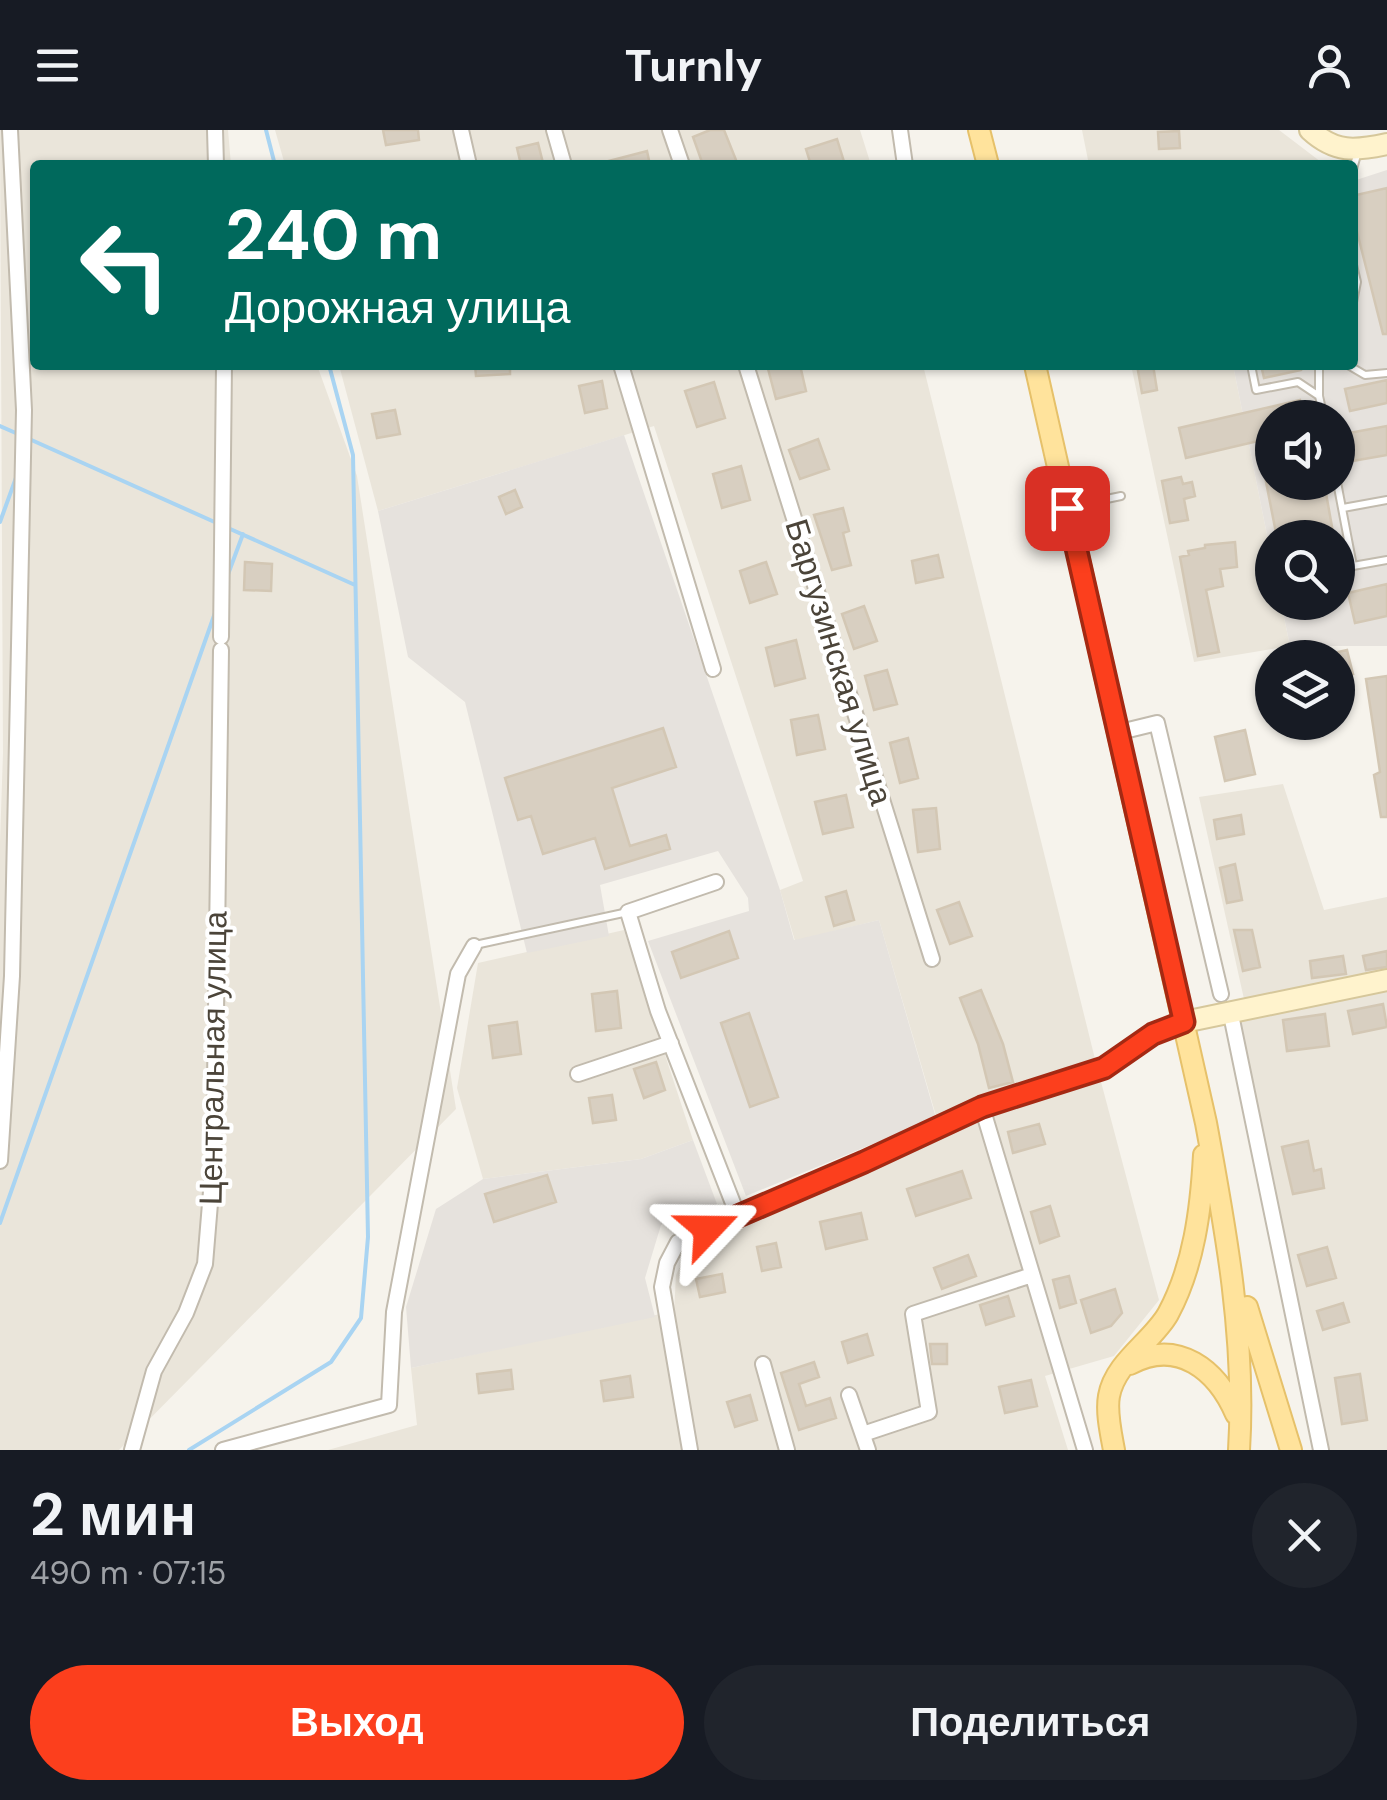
<!DOCTYPE html>
<html lang="ru">
<head>
<meta charset="utf-8">
<style>
  body { margin:0; font-family:"DM Sans",sans-serif; background:#20242c; color:#f1f3f6; height:100vh; display:flex; flex-direction:column; font-size:38px; white-space:nowrap }
  * { box-sizing:border-box; margin:0 }
  p { font-size:32px; color:#9ea1a6 }
  .icon { flex:none; width:55px; height:55px; fill:none; stroke:currentColor; stroke-width:2; stroke-linecap:round; stroke-linejoin:round }
  .map { position:relative; height:1320px; overflow:hidden }
  .sheet { display:flex; flex-direction:column; background:#171b24; flex:1 }
  .sheet>* { flex:none }
  .top-card { position:absolute; left:30px; top:30px; width:1328px; height:210px; border-radius:10px; box-shadow:0 2px 8px #0004; background:#00695c; color:#fff; overflow:hidden }
  .controls { position:absolute; left:1255px; top:270px; display:grid; gap:20px }
  .controls a { display:grid; place-items:center; width:100px; height:100px; border-radius:50%; background:#171b24; box-shadow:0 2px 8px #0004; font-size:50px }
  .pin { position:absolute; display:grid; place-items:center; width:85px; height:85px; color:#fff; margin:-42px; border-radius:20px; box-shadow:0 5px 15px #0006 }
  .me { position:absolute; width:110px; margin:-55px; rotate:67deg; stroke-linejoin:round; filter:drop-shadow(0 0 8px #0008) }
  .turn { display:flex; align-items:center; gap:35px; height:210px; padding:0 30px; font-size:45px }
  .turn .icon { width:130px; height:130px; stroke-width:2.5 }
  .turn b { display:block; font-size:70px; line-height:85px }
  .round { display:grid; place-items:center; flex:none; width:105px; height:105px; border-radius:52px; background:#20242c }
  .headline { display:flex; align-items:center; justify-content:space-between; height:170px; padding:0 30px }
  h1 { font-size:60px; font-weight:700; line-height:75px }
  .button { display:flex; gap:20px; margin-top:auto; padding:20px 30px }
  .button a { flex:1; height:115px; border-radius:60px; background:#fc3f1d; color:#fff; font-size:40px; font-weight:700; line-height:115px; text-align:center }
  .button a+a { background:#20242c; color:#f1f3f6 }
  header { display:flex; justify-content:space-between; align-items:center; height:130px; padding:0 30px; background:#171b24; font-size:45px; font-weight:700 }
  .map>svg:first-child { display:block }
</style>
</head>
<body>
<header><svg class="icon" aria-label="menu" viewBox="0 0 24 24"><path d="M4 6h16M4 12h16M4 18h16"/></svg>Turnly<svg class="icon" aria-label="person" viewBox="0 0 24 24"><circle cx="12" cy="8" r="4"/><path d="M4 21q1-7 8-7t8 7"/></svg></header>
<div class="map">
<svg width="1387" height="1320" viewBox="0 0 1387 1320">
  <rect width="100%" height="100%" fill="#f6f3ec"/>
  <path fill="#eae5da" d="M0 0H228L231 35H35V235H317L357 346 456 979 119 1320H0V712L3 623Z
    M275 0H860L871 35H285Z
    M1082 0H1279L1325 35H1089Z
    M339 235H923L1096 933 1159 1170 1114 1226 1045 1246 1068 1320H328L417 1295 411 1238 674 1181 676 1145 689 1118 941 1003 879 790 795 811 780 760 803 751 654 296 378 381Z
    M1131 235H1233L1272 430V472L1281 473 1290 516 1194 532Z
    M1283 654 1324 780 1387 767V843L1244 869 1199 667Z
    M624 800 693 1010 641 1029 483 1049 457 958 478 833Z
    M1387 859V1320H1324L1238 884Z"/>
  <path fill="#e6e2dd" fill-rule="evenodd" d="M1387 40V516H1290L1281 473 1338 472V408H1272V430L1233 235H1352L1353 51ZM1272 288H1338V352H1272Z
    M624 305 780 760 794 810 879 790 936 988 746 1066 648 811 749 781 748 768 718 721 600 755 609 806 527 823 465 572 408 527 378 381Z
    M693 1010 717 1074 661 1095 645 1148 655 1187 411 1238 406 1177 436 1079 483 1049 641 1029Z"/>
  <g fill="none" stroke-linecap="round" stroke-linejoin="round">
    <path stroke="#a9d4f2" stroke-width="4" d="M266 0 275 35
      M0 296 18 304
      M27 308 219 394
      M0 392 17 345
      M228 398 355 455
      M227 447 243 404
      M0 1093 216 480
      M189 1320 331 1232 361 1188 368 1107 353 325 329 235"/>
  </g>
  <path fill="#d8cfc1" stroke="#d3c7b4" stroke-width="2.5" d="M383 0H418L419 10 386 15Z
    M710 0H724L738 35H703L693 7Z
    M1179 1 1180 18 1159 19 1158 2Z
    M837 9 845 35H811L806 19Z
    M538 13 543 33 521 35 517 18Z
    M647 21 650 35H610L609 31Z
    M1387 58V204H1383L1352 82V66Z
    M475 235H510V244L476 246Z
    M767 235H800L806 261 776 269Z
    M1137 235H1153L1157 260 1142 263Z
    M1261 235H1301V240L1264 248Z
    M1387 250V273L1350 281 1345 259Z
    M602 251 607 278 585 283 579 256Z
    M714 252 725 288 697 297 685 261Z
    M1300 270 1304 288H1272V352H1324L1334 408H1277L1258 311 1186 328 1179 298Z
    M395 280 400 304 377 308 372 284Z
    M1387 296V325L1341 333 1338 305Z
    M818 309 829 339 800 349 789 320Z
    M741 336 750 370 722 378 713 344Z
    M1181 347 1183 354 1192 352 1195 366 1184 369 1188 390 1170 393 1162 351Z
    M515 360 522 377 506 384 499 367Z
    M843 378 849 401 843 403 851 435 832 440 814 385Z
    M1235 412 1237 437 1220 439 1223 456 1206 460 1219 522 1198 526 1180 427 1189 425 1188 421 1205 418V415Z
    M938 425 943 447 916 453 912 431Z
    M245 432 272 434 271 461 244 460Z
    M766 432 777 464 750 473 740 441Z
    M1387 454V486L1355 493 1348 463Z
    M864 476 877 511 854 519 842 484Z
    M796 510 805 548 775 556 766 518Z
    M1347 520 1353 544 1338 548V522Z
    M887 540 897 574 874 580 865 546Z
    M1387 546V687H1381L1374 645 1380 642 1366 549Z
    M818 585 825 619 797 625 791 590Z
    M663 598 676 637 612 658 630 716 666 705 670 719 605 739 595 708 543 724 531 686 518 690 505 648Z
    M1245 600 1255 644 1225 651 1215 607Z
    M908 608 918 648 900 653 890 613Z
    M846 665 853 697 823 704 815 672Z
    M936 678 940 719 918 722 913 680Z
    M1241 685 1244 704 1217 709 1214 690Z
    M1235 734 1242 770 1227 773 1220 738Z
    M846 761 854 790 834 796 826 767Z
    M959 772 972 806 950 814 937 780Z
    M1234 800H1252L1260 837 1243 841Z
    M729 801 738 828 681 848 672 822Z
    M1387 821V837L1366 840 1363 826Z
    M1343 826 1346 844 1312 848 1310 831Z
    M981 860 1003 914 1013 952 989 958 978 914 960 868Z
    M617 861 621 898 596 901 592 864Z
    M1383 874 1387 897 1353 904 1348 881Z
    M749 883 778 967 750 977 721 893Z
    M1325 884 1329 916 1287 921 1283 890Z
    M517 892 521 924 493 928 489 896Z
    M656 932 665 960 644 968 634 939Z
    M612 965 616 990 593 993 589 968Z
    M1039 994 1045 1014 1013 1023 1008 1002Z
    M1308 1011 1314 1041 1321 1039 1324 1058 1293 1064 1282 1017Z
    M962 1041 971 1068 916 1086 907 1059Z
    M547 1045 556 1072 494 1092 485 1064Z
    M1050 1076 1059 1106 1040 1113 1031 1082Z
    M861 1083 867 1109 826 1119 820 1092Z
    M776 1113 781 1137 762 1141 757 1117Z
    M1327 1117 1336 1148 1307 1156 1298 1125Z
    M968 1125 976 1146 942 1159 934 1138Z
    M722 1144 725 1162 700 1167 696 1149Z
    M1069 1146 1076 1173 1060 1178 1053 1150Z
    M1115 1159 1122 1183 1111 1196 1091 1203 1081 1170Z
    M1008 1166 1014 1186 986 1195 980 1175Z
    M1343 1173 1349 1192 1323 1200 1317 1181Z
    M867 1204 873 1225 848 1233 842 1212Z
    M930 1214H947V1234H932Z
    M814 1232 819 1247 799 1254 806 1276 830 1268 836 1288 799 1300 781 1243Z
    M511 1240 513 1259 479 1263 477 1244Z
    M1360 1244 1367 1290 1342 1294 1335 1248Z
    M630 1246 633 1267 604 1271 601 1251Z
    M1031 1250 1037 1276 1005 1283 999 1257Z
    M750 1265 757 1290 735 1297 727 1272Z"/>
  <g fill="none" stroke-linecap="round" stroke-linejoin="round">
    <defs>
      <path id="lane" d="M1352 43 1358 21
        M1352 131 1357 152 1352 177
        M1251 235 1256 260 1298 252 1319 266
        M1319 235V266L1324 288
        M1348 235 1365 245 1387 243
        M1337 352 1353 436 1387 430
        M1073 376 1121 366
        M1343 378 1387 370
        M475 815 628 782"/>
      <path id="street" d="M215 0 216 35
        M461 0 469 35
        M554 0 564 35
        M670 0 682 35
        M900 0 905 35
        M621 235 713 539
        M746 235 932 829
        M221 507 224 235
        M1116 603 1157 593 1221 864
        M716 752 628 782 658 881 738 1086
        M1230 880 1321 1320
        M578 944 671 913
        M982 977 1085 1320
        M0 1031 12 846 24 280 10 0
        M763 1234 787 1320
        M849 1265 868 1320
        M863 1304 929 1282 913 1184 1032 1145
        M132 1320 154 1241 186 1183 205 1134 214 1025 221 520
        M223 1320 389 1275 394 1182 458 844 474 816
        M690 1320 662 1157 667 1133 678 1112 864 1033 982 977 1104 938 1153 903 1184 892"/>
      <path id="secondary" d="M1310 0C1335 23 1355 21 1387 14
        M1184 892 1387 850"/>
      <path id="primary" d="M979 0 988 35
        M1035 235 1206 993C1226 1101 1246 1210 1239 1320
        M1247 1177 1291 1320
        M1130 1234C1178 1208 1217 1240 1236 1284
        M1114 1320C1111 1304 1106 1282 1109 1266 1115 1232 1152 1212 1168 1184 1194 1136 1201 1079 1204 1025"/>
    </defs>
    <use href="#lane" stroke="#c2bbae" stroke-width="10"/>
    <use href="#street" stroke="#c2bbae" stroke-width="18"/>
    <use href="#secondary" stroke="#d6c79b" stroke-width="24"/>
    <use href="#primary" stroke="#e6c16a" stroke-width="24"/>
    <use href="#lane" stroke="#fff" stroke-width="6"/>
    <use href="#street" stroke="#fff" stroke-width="14"/>
    <use href="#secondary" stroke="#fff3cd" stroke-width="20"/>
    <use href="#primary" stroke="#ffe39c" stroke-width="20"/>
  </g>
  <g fill="none" stroke-linecap="round" stroke-linejoin="round">
    <defs>
      <path id="route" d="M708 1099 864 1032 982 977 1104 938 1153 904 1184 892 1067 378"/>
    </defs>
    <use href="#route" stroke="#a42913" stroke-width="25"/>
    <use href="#route" stroke="#fc3f1d" stroke-width="18"/>
  </g>
  <g text-anchor="middle" dominant-baseline="central" stroke-width="8" stroke-linejoin="round" paint-order="stroke">
    <g font-size="32" fill="#4b4439" stroke="#fff">
      <text transform="translate(839 532) rotate(73)">Баргузинская улица</text>
      <text transform="translate(213 928) rotate(-89)">Центральная улица</text>
    </g>
  </g>
</svg>
<div class="controls">
<a><svg class="icon" aria-label="sound" viewBox="0 0 24 24"><path d="M4 9h4l5-4v14l-5-4H4zM17 9q2 3 0 6"/></svg></a>
<a><svg class="icon" aria-label="search" viewBox="0 0 24 24"><circle cx="10" cy="10" r="6"/><path d="M15 15l6 6"/></svg></a>
<a><svg class="icon" aria-label="layers" viewBox="0 0 24 24"><path d="M12 4l9 5-9 5-9-5zM3 14l9 5 9-5"/></svg></a>
</div>
<div class="pin" style="left:1067px;top:378px;background:#d93025"><svg class="icon" aria-label="arrive" viewBox="0 0 24 24"><path d="M6 21V4h12l-3 4 3 4H6"/></svg></div>
<svg class="me" style="left:708px;top:1099px" viewBox="-20 -20 40 40"><path d="M0-17L14 15 0 8-14 15z" fill="#fc3f1d" stroke="#fff" stroke-width="4"/></svg>
<div class="top-card">
<div class="turn"><svg class="icon" aria-label="left" viewBox="0 0 24 24"><path d="M17 20v-9H6M10 6l-5 5 5 5"/></svg><div><b>240 m</b>Дорожная улица</div></div>
</div>
</div>
<section class="sheet">
<div class="headline"><div><h1>2 мин</h1><p>490 m · 07:15</p></div><a class="round"><svg class="icon" aria-label="close" viewBox="0 0 24 24"><path d="M6 6l12 12M18 6L6 18"/></svg></a></div>
<div class="button"><a>Выход</a><a>Поделиться</a></div>
</section>
</body>
</html>
